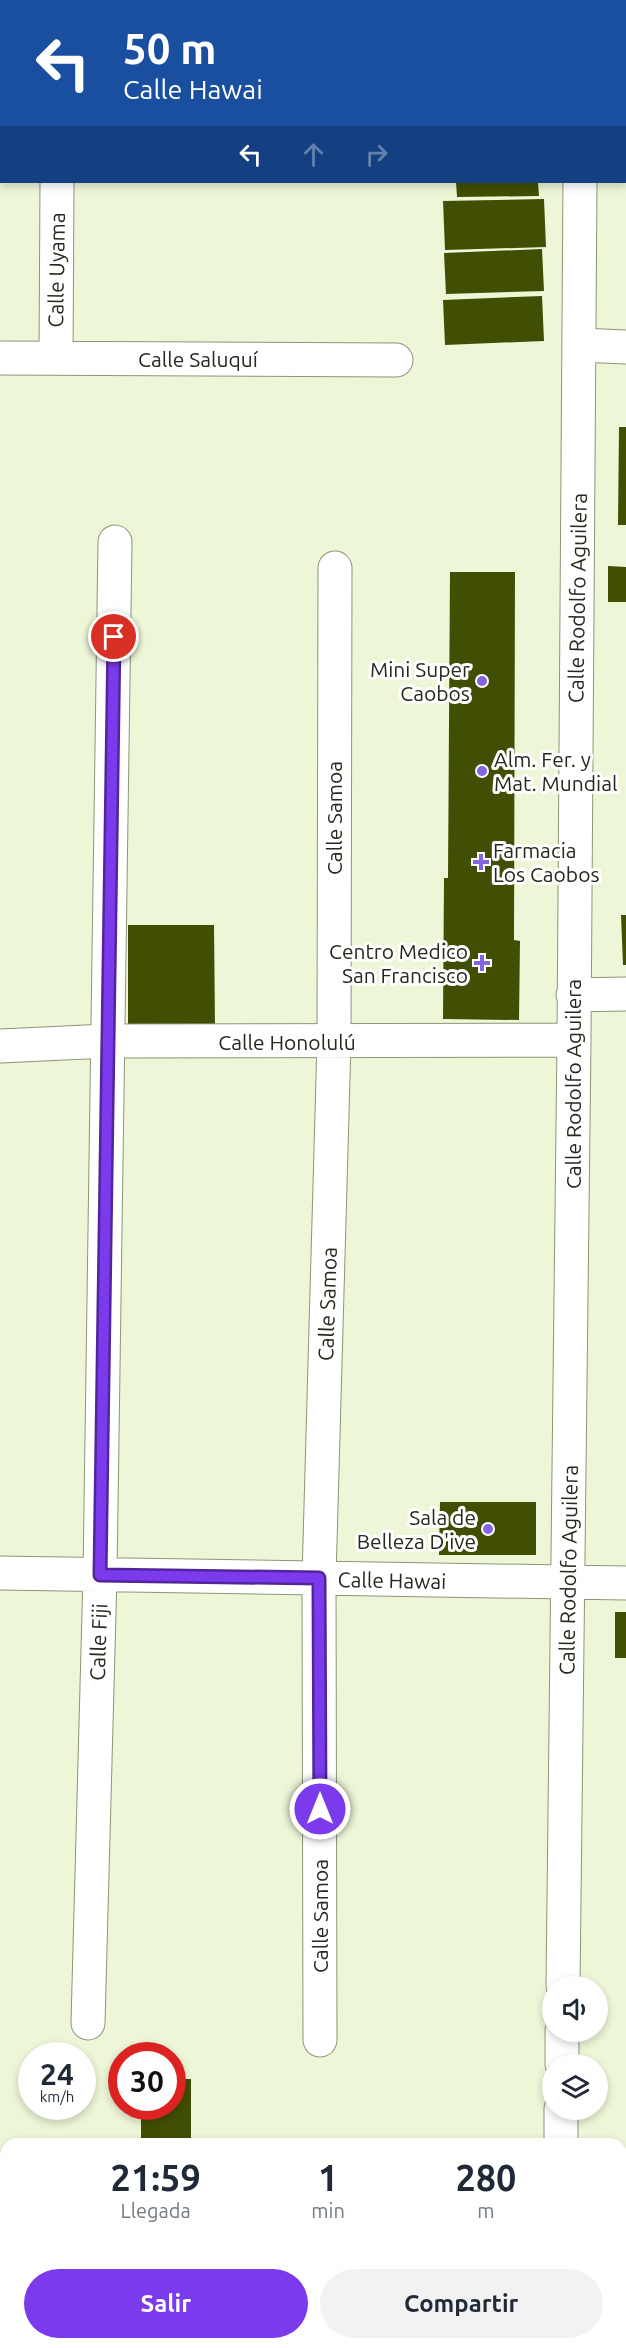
<!DOCTYPE html>
<html lang="es">
<head>
<meta charset="utf-8">
<style>
  body { margin:0; font-family:Ubuntu,sans-serif; background:#f2f2f3; color:#1f2937; height:100vh; display:flex; flex-direction:column; font-size:22px; white-space:nowrap }
  * { box-sizing:border-box; margin:0 }
  p { font-size:20px; color:#747a83 }
  .icon { flex:none; width:33px; height:33px; fill:none; stroke:currentColor; stroke-width:2; stroke-linecap:round; stroke-linejoin:round }
  .map { position:relative; flex:1; overflow:hidden }
  .sheet { position:absolute; left:0px; top:2138px; width:627px; height:212px; display:flex; flex-direction:column; background:#fff; border-radius:18px 18px 0 0; box-shadow:0 3px 9px #0003 }
  .sheet>* { flex:none }
  .guide { position:absolute; left:0px; top:0px; width:627px; height:183px; box-shadow:0 3px 9px #0003; background:#1a4fa0; color:#fff; overflow:hidden }
  .buttons { position:absolute; left:542px; top:1976px; display:grid; gap:12px }
  .buttons a { display:grid; place-items:center; width:66px; height:66px; border-radius:50%; background:#fff; box-shadow:0 3px 9px #0003; font-size:30px }
  .speed { position:absolute; left:18px; top:2042px; display:flex; gap:12px; font-size:30px; font-weight:700; text-align:center }
  .speed>* { display:grid; place-content:center; width:78px; height:78px; border-radius:50%; background:#fff; box-shadow:0 3px 9px #0003; line-height:1 }
  .speed small { font-size:15px; font-weight:400 }
  .speed .limit { border:9px solid #d22; background:#fff; color:#111 }
  .pin { position:absolute; display:grid; place-items:center; width:51px; height:51px; color:#fff; margin:-26px; border:3px solid #fff; border-radius:50%; box-shadow:0 2px 6px #0007 }
  .me { position:absolute; width:66px; margin:-33px; rotate:0deg; stroke-linejoin:round; filter:drop-shadow(0 0 4px #0008) }
  .turn { display:flex; align-items:center; gap:21px; height:126px; padding:0 24px; font-size:27px }
  .turn .icon { width:78px; height:78px; stroke-width:2.5 }
  .turn b { display:block; font-size:42px; line-height:51px }
  .lanes { display:flex; align-items:center; height:57px; padding:0 24px; background:#0003; justify-content:center; gap:30px; direction:ltr }
  .lanes .off { opacity:.35 }
  .eta { display:flex; justify-content:space-evenly; align-items:center; height:102px; text-align:center }
  .eta b { font-size:36px; font-weight:700; line-height:42px }
  .primary-button { display:flex; gap:12px; margin-top:auto; padding:12px 24px }
  .primary-button a { flex:1; height:69px; border-radius:36px; background:#7c3aed; color:#fff; font-size:24px; font-weight:700; line-height:69px; text-align:center }
  .primary-button a+a { background:#f2f2f3; color:#1f2937 }
  .map>svg:first-child { display:block }
</style>
</head>
<body>
<div class="map">
<svg width="626" height="2348" viewBox="0 0 626 2348">
  <rect width="100%" height="100%" fill="#edf6d7"/>
  <path fill="#404f04" d="M456 182H538L539 196 457 197Z
    M544 199 546 247 445 250 443 201Z
    M542 249 544 291 446 294 444 253Z
    M542 296 544 341 445 345 443 300Z
    M619 427H626V525H618Z
    M608 566 626 567V602H608Z
    M450 572H515L514 940 520 941 519 1020 443 1019 444 878H448Z
    M621 915H626V965H623Z
    M128 925H214L215 1027H128Z
    M440 1502H536V1555H439Z
    M615 1612H626V1658H615Z
    M172 2079H191V2144H141V2106H172Z
    M81 2343H203V2348H82Z
    M253 2343H376V2348H253Z"/>
  <g fill="none" stroke-linecap="round" stroke-linejoin="round">
    <defs>
      <path id="minor" d="M59 2V0
        M581 2V0
        M580 345 626 347
        M0 358 396 360
        M56 358 57 182
        M573 995 626 994
        M0 1046 107 1041 574 1040
        M0 1573 626 1583
        M563 1986 574 1040 580 182
        M88 2023 100 1575 115 542
        M320 2040 319 1578 334 1042 335 568
        M562 2064V2031
        M561 2144V2109
        M0 2224H6
        M621 2228H626
        M621 2286 626 2296
        M231 2348V2343
        M471 2348 474 2343"/>
    </defs>
    <use href="#minor" stroke="#8d9579" stroke-width="35"/>
    <use href="#minor" stroke="#fff" stroke-width="33"/>
  </g>
  <g fill="none" stroke-linecap="round" stroke-linejoin="round">
    <defs>
      <path id="route" d="M114 637 100 1575 319 1578 320 1809"/>
    </defs>
    <use href="#route" stroke="#51269a" stroke-width="15"/>
    <use href="#route" stroke="#7c3aed" stroke-width="10"/>
  </g>
  <g fill="#8564df" stroke="#fff" stroke-width="2">
    <circle cx="482" cy="681" r="6"/>
    <circle cx="482" cy="771" r="6"/>
    <path d="M478 853h6v6h6v6h-6v6h-6v-6h-6v-6h6z"/>
    <path d="M479 954h6v6h6v6h-6v6h-6v-6h-6v-6h6z"/>
    <circle cx="488" cy="1529" r="6"/>
  </g>
  <g text-anchor="middle" dominant-baseline="central" stroke-width="6" stroke-linejoin="round" paint-order="stroke">
    <g font-size="21" fill="#26291e" stroke="#fff">
      <text transform="translate(56 270) rotate(-89)">Calle Uyama</text>
      <text x="198" y="359">Calle Saluquí</text>
      <text transform="translate(577 598) rotate(-89)">Calle Rodolfo Aguilera</text>
      <text transform="translate(334 818) rotate(-90)">Calle Samoa</text>
      <text x="287" y="1042">Calle Honolulú</text>
      <text transform="translate(573 1084) rotate(-90)">Calle Rodolfo Aguilera</text>
      <text transform="translate(327 1304) rotate(-88)">Calle Samoa</text>
      <text transform="translate(568 1570) rotate(-89)">Calle Rodolfo Aguilera</text>
      <text transform="translate(392 1580) rotate(1)">Calle Hawai</text>
      <text transform="translate(98 1642) rotate(-88)">Calle Fiji</text>
      <text transform="translate(320 1916) rotate(-90)">Calle Samoa</text>
    </g>
    <g font-size="21" fill="#26291e" stroke="#fff" text-anchor="end">
      <text x="470" y="669">Mini Super<tspan x="470" dy="24">Caobos</tspan></text>
      <text x="494" y="759" text-anchor="start">Alm. Fer. y<tspan x="494" dy="24">Mat. Mundial</tspan></text>
      <text x="493" y="850" text-anchor="start">Farmacia<tspan x="493" dy="24">Los Caobos</tspan></text>
      <text x="468" y="951">Centro Medico<tspan x="468" dy="24">San Francisco</tspan></text>
      <text x="476" y="1517">Sala de<tspan x="476" dy="24">Belleza D'ive</tspan></text>
    </g>
  </g>
</svg>
<div class="buttons">
<a><svg class="icon" aria-label="sound" viewBox="0 0 24 24"><path d="M4 9h4l5-4v14l-5-4H4zM17 9q2 3 0 6"/></svg></a>
<a><svg class="icon" aria-label="layers" viewBox="0 0 24 24"><path d="M12 4l9 5-9 5-9-5zM3 14l9 5 9-5"/></svg></a>
</div>
<div class="speed"><div>24<small>km/h</small></div><div class="limit">30</div></div>
<div class="pin" style="left:114px;top:637px;background:#d93025"><svg class="icon" aria-label="arrive" viewBox="0 0 24 24"><path d="M6 21V4h12l-3 4 3 4H6"/></svg></div>
<svg class="me" style="left:320px;top:1809px" viewBox="-20 -20 40 40"><circle r="17" fill="#7c3aed" stroke="#fff" stroke-width="3"/><path d="M0-11L8 9 0 5-8 9z" fill="#fff"/></svg>
<div class="guide">
<div class="turn"><svg class="icon" aria-label="left" viewBox="0 0 24 24"><path d="M17 20v-9H6M10 6l-5 5 5 5"/></svg><div><b>50 m</b>Calle Hawai</div></div>
<div class="lanes"><svg class="icon" aria-label="left" viewBox="0 0 24 24"><path d="M17 20v-9H6M10 6l-5 5 5 5"/></svg><svg class="icon off" aria-label="ahead" viewBox="0 0 24 24"><path d="M12 20V5M6 11l6-6 6 6"/></svg><svg class="icon off" aria-label="right" viewBox="0 0 24 24"><path d="M7 20v-9h11M14 6l5 5-5 5"/></svg></div>
</div>
<section class="sheet">
<div class="eta">
<div><b>21:59</b><p>Llegada</p></div>
<div><b>1</b><p>min</p></div>
<div><b>280</b><p>m</p></div>
</div>
<div class="primary-button"><a>Salir</a><a>Compartir</a></div>
</section>
</div>
</body>
</html>
